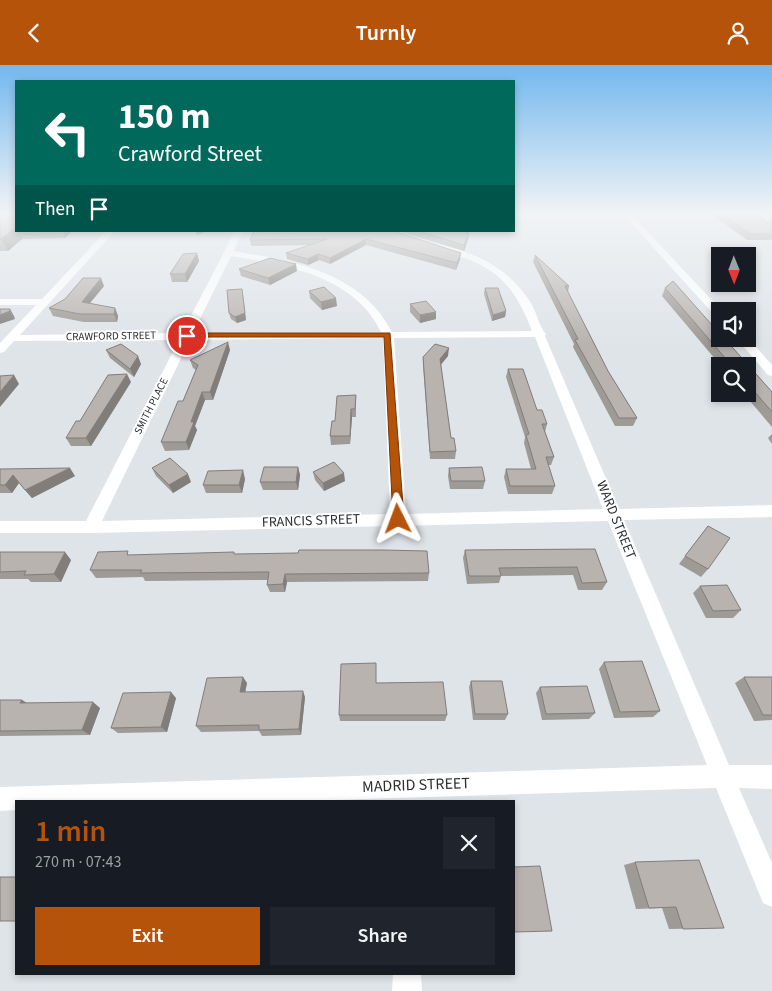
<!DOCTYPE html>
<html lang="en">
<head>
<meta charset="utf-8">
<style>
  body { margin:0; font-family:"Source Sans 3",sans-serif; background:#20242c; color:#f1f3f6; height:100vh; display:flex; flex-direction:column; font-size:19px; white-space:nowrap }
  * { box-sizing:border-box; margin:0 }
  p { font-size:16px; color:#9ea1a6 }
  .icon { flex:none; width:28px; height:28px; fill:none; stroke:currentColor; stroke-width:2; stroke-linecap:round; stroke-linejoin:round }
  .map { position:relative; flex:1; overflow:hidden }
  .panel { position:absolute; left:15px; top:735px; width:500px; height:175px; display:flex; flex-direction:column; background:#171b24; border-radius:0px; box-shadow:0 2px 8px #0003 }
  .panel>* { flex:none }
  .guide { position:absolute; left:15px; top:15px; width:500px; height:152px; border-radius:0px; box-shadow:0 2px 8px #0003; background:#00695c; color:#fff; overflow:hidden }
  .needle { width:32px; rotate:179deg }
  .fabs { position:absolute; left:711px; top:182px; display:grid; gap:10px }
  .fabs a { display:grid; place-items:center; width:45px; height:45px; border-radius:0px; background:#171b24; box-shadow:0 2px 8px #0003; font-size:25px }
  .pin { position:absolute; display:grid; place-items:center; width:42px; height:42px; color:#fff; margin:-21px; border:2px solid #fff; border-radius:50%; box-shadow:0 1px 5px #0007 }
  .me { position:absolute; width:55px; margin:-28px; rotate:357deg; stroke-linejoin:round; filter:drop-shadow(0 0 4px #0008) }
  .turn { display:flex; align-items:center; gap:18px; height:105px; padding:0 20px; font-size:22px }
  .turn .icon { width:65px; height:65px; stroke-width:2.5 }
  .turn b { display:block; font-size:35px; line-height:42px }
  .then { display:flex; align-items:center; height:48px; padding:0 20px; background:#0003; gap:10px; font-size:19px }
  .round { display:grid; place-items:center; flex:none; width:52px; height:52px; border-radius:0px; background:#20242c }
  .summary { display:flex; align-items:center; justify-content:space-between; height:85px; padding:0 20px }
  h1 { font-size:30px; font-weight:600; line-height:38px; color:#b45309 }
  .action { display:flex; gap:10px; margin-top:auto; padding:10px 20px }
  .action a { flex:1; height:58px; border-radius:0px; background:#b45309; color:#fff; font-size:20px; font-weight:600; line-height:58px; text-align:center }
  .action a+a { background:#20242c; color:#f1f3f6 }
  header { display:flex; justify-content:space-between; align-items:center; height:65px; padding:0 20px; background:#b45309; color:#fff; font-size:22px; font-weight:600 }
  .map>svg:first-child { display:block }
</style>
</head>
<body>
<header><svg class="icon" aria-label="back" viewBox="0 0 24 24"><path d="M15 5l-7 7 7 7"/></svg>Turnly<svg class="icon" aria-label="person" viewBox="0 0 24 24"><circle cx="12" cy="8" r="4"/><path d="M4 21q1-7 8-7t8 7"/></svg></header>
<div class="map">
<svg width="772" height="926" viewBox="0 0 772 926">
  <rect width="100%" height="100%" fill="#dfe4e9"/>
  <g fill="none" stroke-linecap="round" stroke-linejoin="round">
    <path fill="#fff" fill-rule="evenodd" d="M623 149H631L722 246H720V253L716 252Z
      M106 166H115L20 270 182 268 235 166H243L233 186C294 196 361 207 392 267L532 266C511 212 491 199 436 184V180L439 179C478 189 509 203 531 238 537 248 539 262 546 269L545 271 619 444 772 440V452L624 455 729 700H772V724L739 723 772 798V842L763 838 716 723 299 736H16V745L0 746V722L707 700 608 456 91 468H0V456H86L179 275 14 276 4 287 0 288V278L36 240H0V234H42ZM231 191C287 200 354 211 381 267L193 268ZM535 272 603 444 406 449 394 273ZM383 273 390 449 102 456 190 275Z
      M748 273 772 300V311L768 310 737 274Z
      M393 909H421L422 926H392Z"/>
  </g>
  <path fill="#9e9a96" d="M0 149 16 166H72L65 173 22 174 8 186H0Z
    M711 149H756L772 161V175H747Z
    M769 149H772V160L768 156 770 151Z
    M393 166 460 194 456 205 366 180 330 199 319 195 308 200 287 194 286 188 310 180 251 181 250 175Z
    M398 166H461L468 174 464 186Z
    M197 188 199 196 187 217H172L170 209Z
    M535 190 569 221 568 227 608 306 637 353 633 361H615L573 282 574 279 533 197Z
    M239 204 297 206 270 220 241 211Z
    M673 216 720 269V274H725L772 327V362L744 329H748V301H721L662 231 665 223Z
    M104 221 90 238 115 243 118 251 117 257H84L53 251 49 243Z
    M485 223 506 246 505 252 492 256 484 229Z
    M309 226 337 241 322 245 310 233Z
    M243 230 246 255 237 258 231 254 229 248Z
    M410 239 436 247V254L420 258 410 247Z
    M106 285 141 299 134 312 110 293Z
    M230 285 213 335H205L195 361 197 365 189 385 165 386 161 377 183 336 196 305 193 303 190 295Z
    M448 291 441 300 451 373 456 386 455 394H430L423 300V292Z
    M508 304 547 359 545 367 554 392 551 400H548L555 421 552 429H508L504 412 506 404H531L524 378 525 372 506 312Z
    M131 317 91 381H71L66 373Z
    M356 330V352H352L350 379 331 380 330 371 335 356Z
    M772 369V379L768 373Z
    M298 402 300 410 298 425H263L260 417Z
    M152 403 191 417 173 428 156 411Z
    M449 403 485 416 483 424H450L448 411Z
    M0 404 75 411 32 433 19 418 12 428H0Z
    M313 407 345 416 324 426 315 415Z
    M245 414 242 428H206L203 420Z
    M708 461V504L701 512 679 499Z
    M595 484 607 517 602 525H578L573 510 501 511 499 518 467 519 463 493 465 485Z
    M0 487 71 495 61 517H31L28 514H0Z
    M235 489 429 508 428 516 287 517 285 527H270L267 520 268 515 145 516 143 512 96 513 90 505 131 490Z
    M700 521 741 545 733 553H706L693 528Z
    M604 597 660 646 653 652 614 653 599 604Z
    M744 612H772V655L754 656 735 618Z
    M471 616 508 649 505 655H473L469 622Z
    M247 618 245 627 305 632 301 670 262 671 259 666 201 667 196 661Z
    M376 618 447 650 445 656H340L339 650Z
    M540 622 595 648 589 654 542 655 536 628Z
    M176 633 167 667 118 668 111 663Z
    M0 635H22L27 638 100 643 90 670 0 671Z
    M635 797 724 863 669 864 662 843 636 844 624 800Z"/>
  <path fill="#817d7a" d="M16 162V166H19L22 174 8 186 1 174Z
    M62 166H72L65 173Z
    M196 166H208L197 170Z
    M469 168 468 174 464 186V180Z
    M366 174V180L330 199V193Z
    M197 188 199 196 187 217 185 209Z
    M461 188 460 194 456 205 457 198Z
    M318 189 319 195 308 200V194Z
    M296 199 297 206 270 220 268 213Z
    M101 213 104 221 85 244 82 237Z
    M242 224 246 255 237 258 235 252Z
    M336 233 337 241 322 245 321 237Z
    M115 243 118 251 117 257 114 249Z
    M10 244 14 251 15 254 0 259V250Z
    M506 246 505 252 492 256 493 250Z
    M436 247V254L420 258V250Z
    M228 277 230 285 213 335 210 327Z
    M449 283 448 291 439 301 440 294Z
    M138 291 141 299 134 312 130 304Z
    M127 309 131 317 91 381 86 373Z
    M14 310 19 319 0 342V327Z
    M202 327 205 335 195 361 197 365 189 385 186 377 191 357Z
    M351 344 352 352 350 379V371Z
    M298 402 300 410 298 425 296 417Z
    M70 403 75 411 32 433 25 425Z
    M243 405 245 414 242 428 239 420Z
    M344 408 345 416 324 426 323 418Z
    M188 409 191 417 173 428 169 420Z
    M13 410 19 418 12 428 5 420Z
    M65 487 71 495 61 517 54 509Z
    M285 509 287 517 285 527 283 519Z
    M243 612 247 618 244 633 240 627Z
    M303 626 305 632 301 670 299 664Z
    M171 627 176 633 167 667 161 662Z
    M22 635 31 641 20 638Z
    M93 637 100 643 90 670 82 665Z"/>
  <path fill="#b8b3af" stroke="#817d7a" d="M0 149H16V162L1 174H0Z
    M722 149H756L772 161V169H750Z
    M254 166H393L461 188 457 198 366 174 330 193 318 189 308 194 286 188 327 174 250 175Z
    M418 166H461L469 168 464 180Z
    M197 188 185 209H170L183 189Z
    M535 190 569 221H565L608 306 637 353H619L575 275 578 274Z
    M270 193 296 199 268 213 239 204Z
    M83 213H101L82 237 115 243 114 249H80L49 243 65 234Z
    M673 216 720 269V274H725L772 327V347L748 319V301H732L665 223Z
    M324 222 336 233 321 237 309 226Z
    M485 223H498L506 246 493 250Z
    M242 224 245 248 235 252 229 248 227 225Z
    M426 236 436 247 420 250 410 239Z
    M0 244H10V246L0 250Z
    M228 277 210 327H202L191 357H194L186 377H161L178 336H183L198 300 190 295Z
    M121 279 138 291 130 304 106 285Z
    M435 279 449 283 440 294 451 373H454L456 386 430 387 423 292Z
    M508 304H523L537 345H542L547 359H542L554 392H546L555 421H510L506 404H536L526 370 529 369Z
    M127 309 86 373H66L76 356H80L108 310Z
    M14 310 0 327V311Z
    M356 330 355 344H351L350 371H330L332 356H335L337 331Z
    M170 393 188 409 169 420 152 403Z
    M334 397 344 408 323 418 313 407Z
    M264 402H298L296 417H260Z
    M482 402 485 416H451L449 403Z
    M70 403 25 425 13 410 5 420H0V404Z
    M243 405 239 420H203L208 406Z
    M708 461 730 473 708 504 685 491Z
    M595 484 607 517 582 518 577 502 499 503 501 511H469L465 485Z
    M299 485H383L427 486 429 508 285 509 283 519 267 520 269 507 140 508 142 505H90L98 487 128 486 127 490 234 487V489L298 488Z
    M0 487H65L54 509 24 510 26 506 0 507Z
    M727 520 741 545 713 546 700 521Z
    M642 596 660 646 620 647 604 597Z
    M376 598V618L443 617 447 650H339L341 599Z
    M243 612 240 627 303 626 299 664 259 665V660L196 661 207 613Z
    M744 612H772V650H763Z
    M471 616H502L508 649H475Z
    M587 621 595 648 546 649 540 622Z
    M171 627 161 662 111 663 123 628Z
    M0 635H22L20 638 93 637 82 665 0 666Z
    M699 795 724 863 683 864 676 842 649 843 635 797Z
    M540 801 552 866 514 867V802Z
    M0 812H16V856H0Z"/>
  <linearGradient id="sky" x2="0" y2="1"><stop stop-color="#72b8ef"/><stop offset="0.53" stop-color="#f1f3f5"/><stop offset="1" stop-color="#f1f3f5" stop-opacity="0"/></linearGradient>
  <rect width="772" height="279" fill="url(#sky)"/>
  <path fill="#b45309" stroke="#753606" d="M187 268H390L404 454 402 457H395L393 454 384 272H184V269Z"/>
  <g text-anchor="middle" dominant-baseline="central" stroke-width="4" stroke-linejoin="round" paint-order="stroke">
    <g font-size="11" fill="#2c2f30" stroke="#fff">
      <text transform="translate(111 271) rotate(-1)">CRAWFORD STREET</text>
      <text transform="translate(151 341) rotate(-63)">SMITH PLACE</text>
    </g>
    <g font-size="14" fill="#2c2f30" stroke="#fff">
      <text transform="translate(616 455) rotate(68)">WARD STREET</text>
      <text transform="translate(311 456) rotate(-2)">FRANCIS STREET</text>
    </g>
    <g font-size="16" fill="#2c2f30" stroke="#fff">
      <text transform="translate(416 720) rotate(-2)">MADRID STREET</text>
    </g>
  </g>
</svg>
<div class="fabs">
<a><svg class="needle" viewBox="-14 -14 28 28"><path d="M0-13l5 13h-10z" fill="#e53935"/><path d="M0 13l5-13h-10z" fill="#9ea1a6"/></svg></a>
<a><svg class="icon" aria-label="sound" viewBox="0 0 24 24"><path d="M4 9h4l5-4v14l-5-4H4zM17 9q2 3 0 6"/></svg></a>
<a><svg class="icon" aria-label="search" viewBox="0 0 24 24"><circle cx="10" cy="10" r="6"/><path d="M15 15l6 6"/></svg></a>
</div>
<div class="pin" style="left:187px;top:271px;background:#d93025"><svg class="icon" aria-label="arrive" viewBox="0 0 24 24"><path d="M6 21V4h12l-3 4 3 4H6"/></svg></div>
<svg class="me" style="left:398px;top:454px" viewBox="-20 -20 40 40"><path d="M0-17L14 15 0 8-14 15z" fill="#b45309" stroke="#fff" stroke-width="4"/></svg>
<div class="guide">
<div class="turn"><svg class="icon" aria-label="left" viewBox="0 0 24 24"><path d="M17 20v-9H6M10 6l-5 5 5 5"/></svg><div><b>150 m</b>Crawford Street</div></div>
<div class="then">Then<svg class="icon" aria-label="arrive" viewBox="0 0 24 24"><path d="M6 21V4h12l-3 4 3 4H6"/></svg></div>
</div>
<section class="panel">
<div class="summary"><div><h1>1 min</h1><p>270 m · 07:43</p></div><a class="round"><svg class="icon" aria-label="close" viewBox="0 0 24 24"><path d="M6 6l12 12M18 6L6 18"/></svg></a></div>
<div class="action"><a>Exit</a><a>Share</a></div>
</section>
</div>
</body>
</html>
